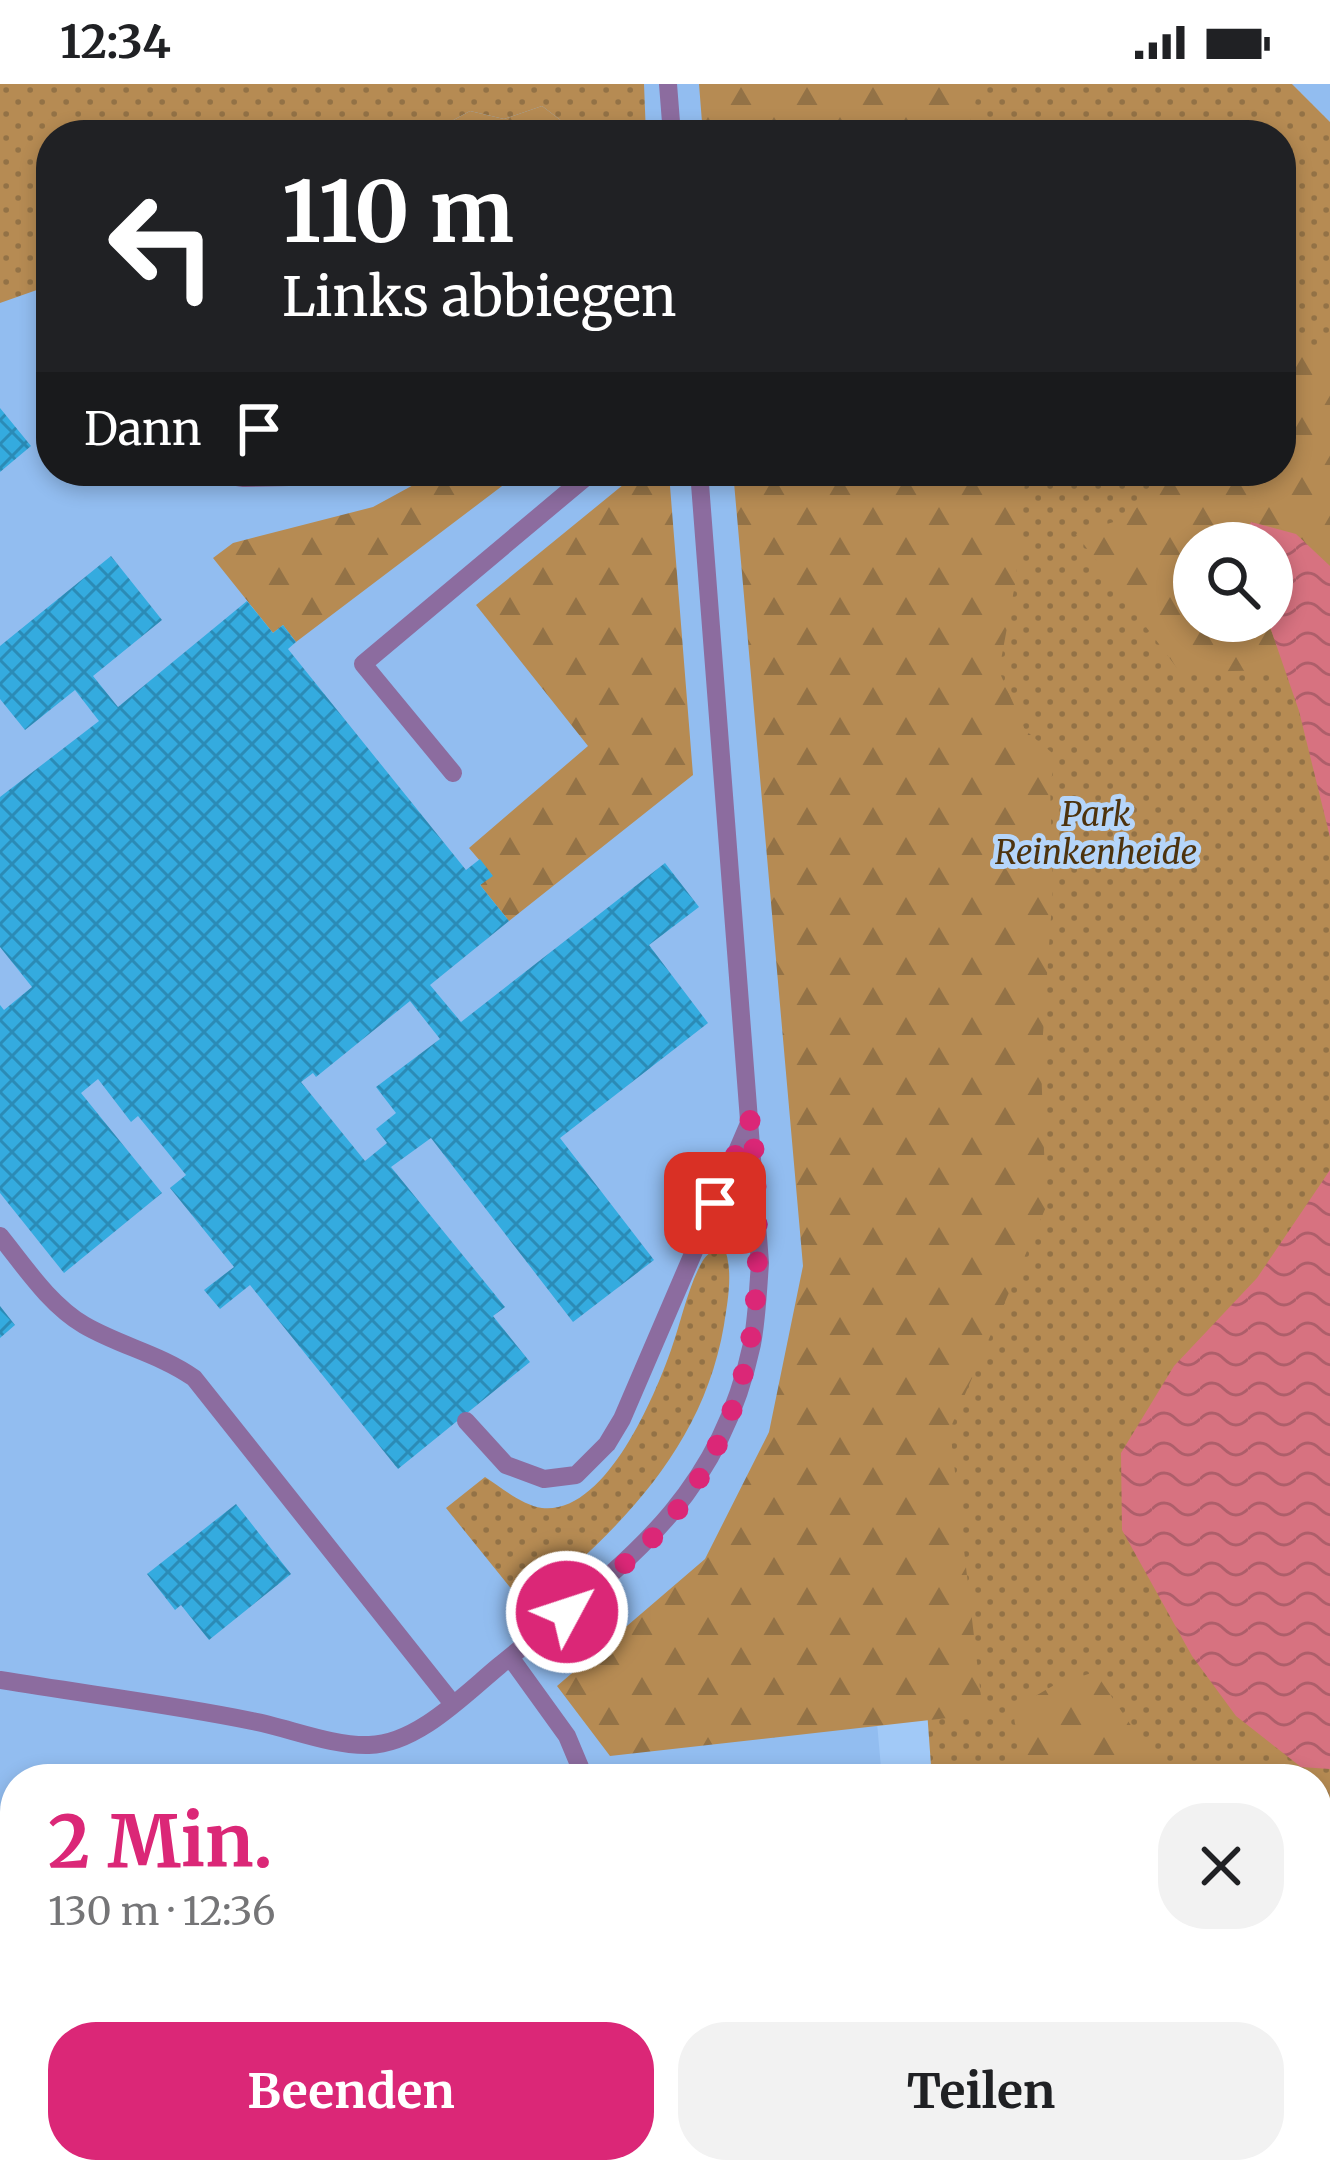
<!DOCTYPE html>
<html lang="de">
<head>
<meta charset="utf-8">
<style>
  body { margin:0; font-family:Merriweather,serif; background:#f2f2f2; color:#202124; height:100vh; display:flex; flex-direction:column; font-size:45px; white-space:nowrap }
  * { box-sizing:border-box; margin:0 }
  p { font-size:39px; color:#757577 }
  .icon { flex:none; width:66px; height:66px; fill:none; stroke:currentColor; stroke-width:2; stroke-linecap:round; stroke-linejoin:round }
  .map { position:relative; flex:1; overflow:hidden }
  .side { position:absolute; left:0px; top:1680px; width:1332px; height:420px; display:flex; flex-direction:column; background:#fff; border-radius:48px 48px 0 0; box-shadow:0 6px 18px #0003 }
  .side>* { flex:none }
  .banner { position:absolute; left:36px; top:36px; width:1260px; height:366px; border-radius:48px; box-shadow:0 6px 18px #0003; background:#202124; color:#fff; overflow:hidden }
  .controls { position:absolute; left:1173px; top:438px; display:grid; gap:24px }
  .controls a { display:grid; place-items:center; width:120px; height:120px; border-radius:50%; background:#fff; box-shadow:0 6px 18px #0003; font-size:60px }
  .pin { position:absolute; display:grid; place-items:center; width:102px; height:102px; color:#fff; margin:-51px; border-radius:24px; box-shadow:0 6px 18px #0006 }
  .me { position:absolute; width:132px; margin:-66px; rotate:50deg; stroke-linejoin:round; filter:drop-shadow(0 0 9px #0008) }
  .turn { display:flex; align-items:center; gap:42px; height:252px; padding:0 48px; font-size:54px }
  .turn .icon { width:156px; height:156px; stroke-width:2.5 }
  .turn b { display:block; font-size:84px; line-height:102px }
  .then { display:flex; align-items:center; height:114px; padding:0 48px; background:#0003; gap:24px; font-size:45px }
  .round { display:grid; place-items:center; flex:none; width:126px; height:126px; border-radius:48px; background:#f2f2f2 }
  .head { display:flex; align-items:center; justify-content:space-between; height:204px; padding:0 48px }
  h1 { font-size:72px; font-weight:700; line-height:90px; color:#db2777 }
  .primary-button { display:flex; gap:24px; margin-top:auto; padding:24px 48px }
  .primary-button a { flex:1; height:138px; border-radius:48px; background:#db2777; color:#fff; font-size:48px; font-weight:700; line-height:138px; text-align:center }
  .primary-button a+a { background:#f2f2f2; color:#202124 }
  .status { display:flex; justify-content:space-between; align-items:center; height:84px; padding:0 60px; background:#fff; direction:ltr }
  .status svg { height:33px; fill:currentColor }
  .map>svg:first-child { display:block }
</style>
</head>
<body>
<div class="status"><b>12:34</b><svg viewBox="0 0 49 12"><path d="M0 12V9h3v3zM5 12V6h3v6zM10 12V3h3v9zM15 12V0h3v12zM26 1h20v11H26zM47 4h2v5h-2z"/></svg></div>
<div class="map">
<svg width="1330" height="2100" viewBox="0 0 1330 2100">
  <defs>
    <pattern id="grass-dots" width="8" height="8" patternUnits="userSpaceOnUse" patternTransform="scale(3)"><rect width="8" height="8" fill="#b68b53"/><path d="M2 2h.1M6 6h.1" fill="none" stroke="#937246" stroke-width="1.8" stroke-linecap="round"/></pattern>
    <pattern id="forest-firs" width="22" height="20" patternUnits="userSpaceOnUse" patternTransform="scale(3)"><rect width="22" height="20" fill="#b68b53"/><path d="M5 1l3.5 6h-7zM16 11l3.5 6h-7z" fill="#937246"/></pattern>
    <pattern id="water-waves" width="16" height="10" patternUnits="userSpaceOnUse" patternTransform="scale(3)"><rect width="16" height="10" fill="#d77280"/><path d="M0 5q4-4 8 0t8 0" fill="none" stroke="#ae5e6a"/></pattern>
    <pattern id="building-cross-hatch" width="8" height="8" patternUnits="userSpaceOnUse" patternTransform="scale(3)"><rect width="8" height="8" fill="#34abdf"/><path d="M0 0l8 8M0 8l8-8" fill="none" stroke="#2b8bb6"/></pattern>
  </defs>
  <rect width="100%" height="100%" fill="#a1c9f7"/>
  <path fill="#92bdf0" d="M0 0H732L737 51H51V387H766L882 1695H15V2085H917L918 2100H0Z
    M1292 0H1330V38Z"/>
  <path fill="url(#grass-dots)" fill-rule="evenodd" d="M0 0H644L646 51H566L567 41 542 22 504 35 470 27 426 51H51V201L0 219Z
    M809 0H1292L1330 38V2100H961L960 2085H1317V1695H932L837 387H1281V51H813ZM1194 459H1272V537H1194Z
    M723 1160C734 1185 728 1215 724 1241 703 1365 618 1447 526 1523L446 1424 485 1393C502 1404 522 1421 542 1424 605 1431 654 1314 671 1266 681 1238 688 1203 702 1178 706 1170 716 1165 723 1160Z"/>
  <path fill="url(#forest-firs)" d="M699 0H980L966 51H703Z
    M542 22 567 41 566 51H426L470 27 504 35Z
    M1281 262H1330V482L1252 438 1243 459H1194V537H1268L1285 586 1180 588 1076 450 1129 433 1166 387H1281Z
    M439 387H522L296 558 283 541 273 549 213 474 233 459 373 423Z
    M640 387H660L670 402 693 691 509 837 480 801 492 791 469 764 588 662 476 521Z
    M733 387H1026L1016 495 999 587 1025 646 1057 673 1050 699 1053 804 1041 979 1046 1123 950 1345 983 1630 610 1672 557 1602 705 1475 769 1348 803 1182Z
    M1095 1588 1167 1695H1022L1013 1625 1056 1600Z
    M1042 2085H1190L1192 2100H1040Z"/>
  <path fill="url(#water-waves)" d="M1251 438 1296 450 1330 482V753L1299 627 1268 537H1272V459H1243Z
    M1330 1086V1685L1301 1683 1236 1632 1192 1572 1122 1446 1121 1369 1174 1282 1257 1194Z"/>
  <path fill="url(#building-cross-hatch)" fill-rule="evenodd" d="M0 324 31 362 0 388Z
    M111 472 162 536 93 592 118 623 247 517 273 549 283 541 296 558 288 565 466 786 480 775 493 792 480 801 509 837 430 901 461 938 665 779 699 823 649 861 708 939 560 1054 654 1176 573 1238 431 1054 391 1083 505 1223 493 1232 530 1278 398 1385 250 1201 220 1225 204 1206 234 1183 170 1104 186 1091 138 1032 131 1038 98 995 81 1009 162 1109 64 1189 0 1109V921L4 926 32 903 0 863V713L99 637 75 606 25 646 0 615V562ZM410 917 440 955 376 1003 396 1029 376 1045 387 1059 365 1077 301 998 313 989 316 993Z
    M0 1222 15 1241 0 1254Z
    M236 1420 291 1490 209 1556 181 1521 175 1526 147 1490Z
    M0 1783 15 1801V1927L0 1908Z
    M49 2085H94L76 2100H61Z"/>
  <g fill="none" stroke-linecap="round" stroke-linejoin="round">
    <path stroke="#8c6c9f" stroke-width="18" d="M668 0 672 51
      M195 387 244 394 337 392 347 387
      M453 689 363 580 593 387
      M0 1152C25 1183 49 1220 84 1241 120 1262 160 1270 194 1294L453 1620
      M466 1337 506 1381 544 1395 576 1391 607 1360 622 1335 750 1037
      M510 1573 567 1652 585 1695
      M0 1596C84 1610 169 1620 252 1637 289 1644 331 1662 369 1661 417 1660 464 1611 499 1582 618 1484 717 1422 752 1260 757 1234 758 1205 760 1179L699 387
      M664 2085 665 2100"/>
  </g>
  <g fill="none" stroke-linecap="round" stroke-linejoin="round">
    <path stroke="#db2777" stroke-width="21" stroke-dasharray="0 37.8" d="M567 1528C610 1492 661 1454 692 1406 771 1284 760 1169 752 1032L715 1119"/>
  </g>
  <g text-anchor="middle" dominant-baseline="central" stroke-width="10" stroke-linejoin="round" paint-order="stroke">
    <g font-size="33" font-style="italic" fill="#4d330e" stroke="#b5d5fa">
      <text x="1096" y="730">Park<tspan x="1096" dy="38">Reinkenheide</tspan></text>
    </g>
  </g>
</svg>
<div class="controls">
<a><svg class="icon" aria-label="search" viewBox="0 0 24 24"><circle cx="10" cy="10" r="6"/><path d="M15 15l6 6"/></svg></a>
</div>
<div class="pin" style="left:715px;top:1119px;background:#d93025"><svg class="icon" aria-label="arrive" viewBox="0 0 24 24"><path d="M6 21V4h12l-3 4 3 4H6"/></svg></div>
<svg class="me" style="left:567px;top:1528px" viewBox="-20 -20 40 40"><circle r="17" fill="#db2777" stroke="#fff" stroke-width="3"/><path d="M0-11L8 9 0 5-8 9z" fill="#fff"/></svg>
<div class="banner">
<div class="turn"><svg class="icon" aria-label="left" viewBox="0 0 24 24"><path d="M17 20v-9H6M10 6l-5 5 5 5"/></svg><div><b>110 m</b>Links abbiegen</div></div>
<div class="then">Dann<svg class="icon" aria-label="arrive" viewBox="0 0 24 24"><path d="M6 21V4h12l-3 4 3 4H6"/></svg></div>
</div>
<section class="side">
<div class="head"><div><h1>2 Min.</h1><p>130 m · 12:36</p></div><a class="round"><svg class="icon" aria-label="close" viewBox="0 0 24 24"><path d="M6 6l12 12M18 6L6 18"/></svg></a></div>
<div class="primary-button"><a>Beenden</a><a>Teilen</a></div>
</section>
</div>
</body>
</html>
